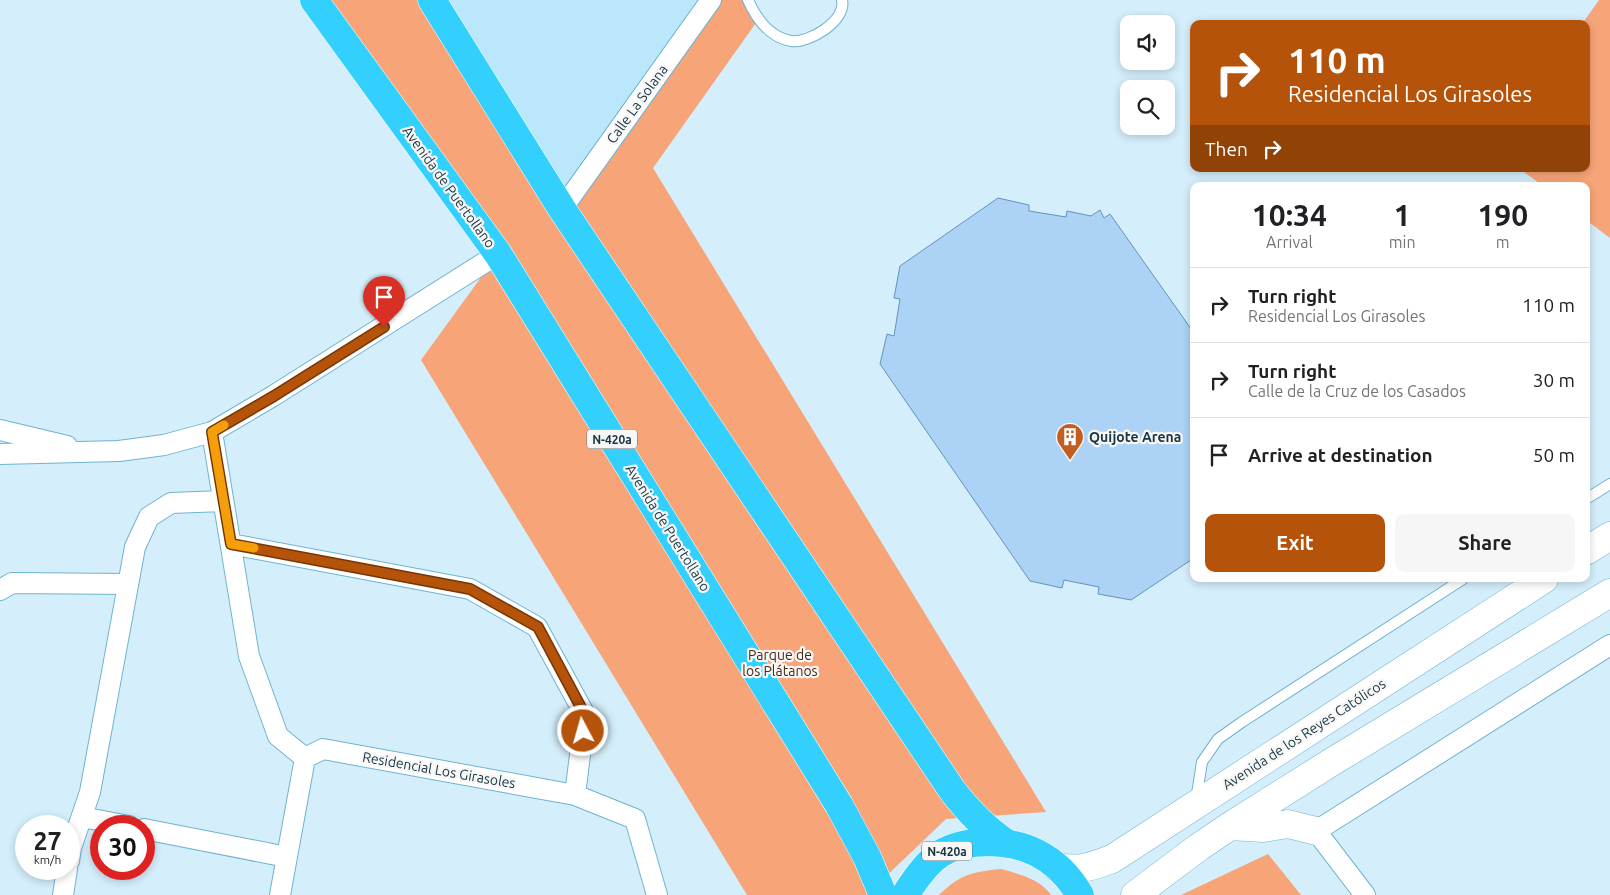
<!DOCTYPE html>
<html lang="en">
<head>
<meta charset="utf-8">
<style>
  body { margin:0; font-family:Ubuntu,sans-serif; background:#f6f6f6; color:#202124; height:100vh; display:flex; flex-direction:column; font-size:19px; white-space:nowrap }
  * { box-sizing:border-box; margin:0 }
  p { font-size:16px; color:#757577 }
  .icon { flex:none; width:28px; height:28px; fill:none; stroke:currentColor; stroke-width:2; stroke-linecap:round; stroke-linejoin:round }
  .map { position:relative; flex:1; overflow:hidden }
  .panel { position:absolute; left:1190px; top:182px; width:400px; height:400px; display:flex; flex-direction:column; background:#fff; border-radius:10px; box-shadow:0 2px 8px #0003 }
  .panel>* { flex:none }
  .top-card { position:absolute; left:1190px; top:20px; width:400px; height:152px; border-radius:10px; box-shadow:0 2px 8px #0003; background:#b45309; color:#fff; overflow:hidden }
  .fabs { position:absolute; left:1120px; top:15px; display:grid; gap:10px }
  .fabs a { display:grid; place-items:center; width:55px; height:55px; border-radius:10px; background:#fff; box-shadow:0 2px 8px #0003; font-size:25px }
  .speed { position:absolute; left:15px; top:815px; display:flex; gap:10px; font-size:25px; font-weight:700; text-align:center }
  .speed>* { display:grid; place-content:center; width:65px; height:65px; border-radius:50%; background:#fff; box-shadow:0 2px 8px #0003; line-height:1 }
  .speed small { font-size:12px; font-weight:400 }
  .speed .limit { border:8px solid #d22; background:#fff; color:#111 }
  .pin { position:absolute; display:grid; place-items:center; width:42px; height:42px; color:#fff; margin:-51px -21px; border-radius:50% 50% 50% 0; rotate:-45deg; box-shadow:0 0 5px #0007 }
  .pin .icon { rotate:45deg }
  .me { position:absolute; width:55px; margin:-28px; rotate:354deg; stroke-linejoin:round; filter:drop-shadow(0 0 4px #0008) }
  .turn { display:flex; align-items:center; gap:18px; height:105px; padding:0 15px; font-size:22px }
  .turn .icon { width:65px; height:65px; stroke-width:2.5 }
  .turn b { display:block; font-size:35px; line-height:42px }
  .then { display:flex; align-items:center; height:48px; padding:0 15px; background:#0003; gap:10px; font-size:19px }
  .eta { display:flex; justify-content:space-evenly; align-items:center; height:85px; text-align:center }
  .eta b { font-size:30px; font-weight:700; line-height:35px }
  .cta { display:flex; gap:10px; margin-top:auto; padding:10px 15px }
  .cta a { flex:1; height:58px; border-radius:10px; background:#b45309; color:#fff; font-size:20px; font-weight:700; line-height:58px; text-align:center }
  .cta a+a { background:#f6f6f6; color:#202124 }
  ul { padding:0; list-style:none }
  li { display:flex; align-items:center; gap:15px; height:75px; padding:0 15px; border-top:1px solid #e0e0e0 }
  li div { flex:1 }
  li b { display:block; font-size:19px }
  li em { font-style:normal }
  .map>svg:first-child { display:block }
</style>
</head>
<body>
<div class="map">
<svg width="1610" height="895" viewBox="0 0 1610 895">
  <rect width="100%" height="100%" fill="#d4eefb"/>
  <path fill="#bae7fc" d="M432 0H707L562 209Z"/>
  <path fill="#f7a479" d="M321 0H424L562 209 711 0H748L758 20 653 168 1046 812 946 819 879 883 876 895H747L421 360 498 254Z
    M1599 0H1610V238L1586 220V186H1543L1520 169H1586V24H1582Z
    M1268 854 1301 895H1181Z
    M1001 869C1019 874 1040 879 1051 895H939C961 874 972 872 1001 869Z"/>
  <path fill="#acd2f6" stroke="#6492bd" d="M998 198 1029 205V211L1066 217 1067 211 1091 216 1100 210 1104 218 1110 214 1194 333V558L1131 600 1098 594 1099 587 1064 580 1062 588 1030 581 880 364 887 334 894 336 900 299 894 298 900 266Z"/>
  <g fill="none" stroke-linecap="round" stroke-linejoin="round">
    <defs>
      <path id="service" d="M748 0C756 18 769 37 791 41 808 44 847 21 842 0
        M1586 499 1610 484
        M1196 800 1202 762 1218 739 1242 722 1463 579"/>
      <path id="minor" d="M562 209 711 0
        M0 430 67 446
        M212 432 249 656 278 736 305 758 280 895
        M0 454 119 451 164 445 212 432 273 396 498 254
        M231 544 470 589 537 627 585 715 575 795 635 819 657 895
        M0 590 12 583 128 584
        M305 758 323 749 575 795
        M82 817 129 826
        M144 829 287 857
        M69 861 71 848 90 792 135 547 149 517 171 503 223 501
        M63 895 67 869
        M1365 895 1316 831 1610 645"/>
      <path id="secondary" d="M1586 551 1610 536
        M1230 826 1263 828 1288 824 1316 831
        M1057 867C1081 871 1090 867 1112 859L1544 579
        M1135 895 1199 847 1230 826 1335 760 1610 593"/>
      <path id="trunk" d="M314 0 498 254 839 805 867 857 883 895
        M432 0 562 209 952 790C968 811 985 829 1008 844
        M905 895C914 881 926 863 940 854 966 838 1009 839 1037 853 1055 862 1070 878 1080 895"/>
    </defs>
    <use href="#service" stroke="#6fb3d1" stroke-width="12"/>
    <use href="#minor" stroke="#6fb3d1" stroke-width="22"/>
    <use href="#secondary" stroke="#6fb3d1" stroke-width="29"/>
    <use href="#trunk" stroke="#fff" stroke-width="29"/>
    <use href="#service" stroke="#fff" stroke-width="10"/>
    <use href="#minor" stroke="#fff" stroke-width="20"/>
    <use href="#secondary" stroke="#fff" stroke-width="28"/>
    <use href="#trunk" stroke="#33d0fe" stroke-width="28"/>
  </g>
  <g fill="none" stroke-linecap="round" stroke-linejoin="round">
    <defs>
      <path id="route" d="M384 327 274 396 212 432 231 544 470 589 538 627 585 715 583 731"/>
    </defs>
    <use href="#route" stroke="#753606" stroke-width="12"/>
    <use href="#route" stroke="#b45309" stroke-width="9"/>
    <path stroke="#f59e0b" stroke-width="9" d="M224 425 212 432 231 544 254 548"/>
  </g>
  <defs>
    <symbol id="building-pin" viewBox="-11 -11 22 30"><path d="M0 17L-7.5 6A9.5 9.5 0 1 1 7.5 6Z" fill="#c15f23" stroke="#f7f7f7"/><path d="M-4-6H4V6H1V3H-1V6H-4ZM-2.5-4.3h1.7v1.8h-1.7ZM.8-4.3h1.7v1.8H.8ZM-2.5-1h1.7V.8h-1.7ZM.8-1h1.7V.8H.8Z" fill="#fff"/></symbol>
  </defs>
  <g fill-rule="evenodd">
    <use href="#building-pin" x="1054" y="421" width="32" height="43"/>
  </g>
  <g text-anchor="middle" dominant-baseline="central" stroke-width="4.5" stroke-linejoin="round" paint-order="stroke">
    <g fill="#f7f7f7" stroke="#5b6f78" stroke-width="1">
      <rect x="587" y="429.5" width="50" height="19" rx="4"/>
      <rect x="922" y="841.5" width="50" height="19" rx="4"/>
    </g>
    <g font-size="12" font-weight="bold" fill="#183541">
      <text x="612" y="439">N-420a</text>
      <text x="947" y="851">N-420a</text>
    </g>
    <g font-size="14" fill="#183541" stroke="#f7f7f7">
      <text transform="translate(637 104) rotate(-54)">Calle La Solana</text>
      <text transform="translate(449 187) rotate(54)">Avenida de Puertollano</text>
      <text transform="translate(668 528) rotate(58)">Avenida de Puertollano</text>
      <text transform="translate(1304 734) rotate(-33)">Avenida de los Reyes Católicos</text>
      <text transform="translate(439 770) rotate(10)">Residencial Los Girasoles</text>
    </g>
    <g font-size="14" font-weight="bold" fill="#183541" stroke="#f7f7f7" text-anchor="start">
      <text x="1089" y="437">Quijote Arena</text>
    </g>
    <g font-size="14" fill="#4b2611" stroke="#f7f7f7">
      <text x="780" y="655">Parque de<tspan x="780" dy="16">los Plátanos</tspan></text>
    </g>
  </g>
</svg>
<div class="fabs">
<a><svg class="icon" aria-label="sound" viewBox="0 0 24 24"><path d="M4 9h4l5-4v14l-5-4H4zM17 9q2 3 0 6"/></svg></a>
<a><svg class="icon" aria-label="search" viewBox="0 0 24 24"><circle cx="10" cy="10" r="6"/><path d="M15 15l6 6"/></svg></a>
</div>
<div class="speed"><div>27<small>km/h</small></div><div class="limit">30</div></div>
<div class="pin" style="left:384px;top:327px;background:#d93025"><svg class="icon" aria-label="arrive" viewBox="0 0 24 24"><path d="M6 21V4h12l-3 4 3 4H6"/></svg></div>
<svg class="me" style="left:583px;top:731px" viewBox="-20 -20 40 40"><circle r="17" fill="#b45309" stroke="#fff" stroke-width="3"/><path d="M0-11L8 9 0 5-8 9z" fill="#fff"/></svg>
<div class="top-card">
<div class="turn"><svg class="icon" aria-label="right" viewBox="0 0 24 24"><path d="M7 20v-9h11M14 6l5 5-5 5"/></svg><div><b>110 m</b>Residencial Los Girasoles</div></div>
<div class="then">Then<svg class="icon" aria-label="right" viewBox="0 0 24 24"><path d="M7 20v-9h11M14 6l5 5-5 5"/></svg></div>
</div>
<section class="panel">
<div class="eta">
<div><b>10:34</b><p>Arrival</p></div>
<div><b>1</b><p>min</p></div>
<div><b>190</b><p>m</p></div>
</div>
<ul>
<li><svg class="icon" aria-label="right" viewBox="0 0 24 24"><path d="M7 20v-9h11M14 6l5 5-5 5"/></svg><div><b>Turn right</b><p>Residencial Los Girasoles</p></div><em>110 m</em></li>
<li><svg class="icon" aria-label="right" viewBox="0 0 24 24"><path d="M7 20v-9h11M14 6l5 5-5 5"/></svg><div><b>Turn right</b><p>Calle de la Cruz de los Casados</p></div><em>30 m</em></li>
<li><svg class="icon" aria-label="arrive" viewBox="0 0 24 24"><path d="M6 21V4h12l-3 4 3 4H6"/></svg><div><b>Arrive at destination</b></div><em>50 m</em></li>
</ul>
<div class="cta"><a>Exit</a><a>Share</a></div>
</section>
</div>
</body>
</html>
